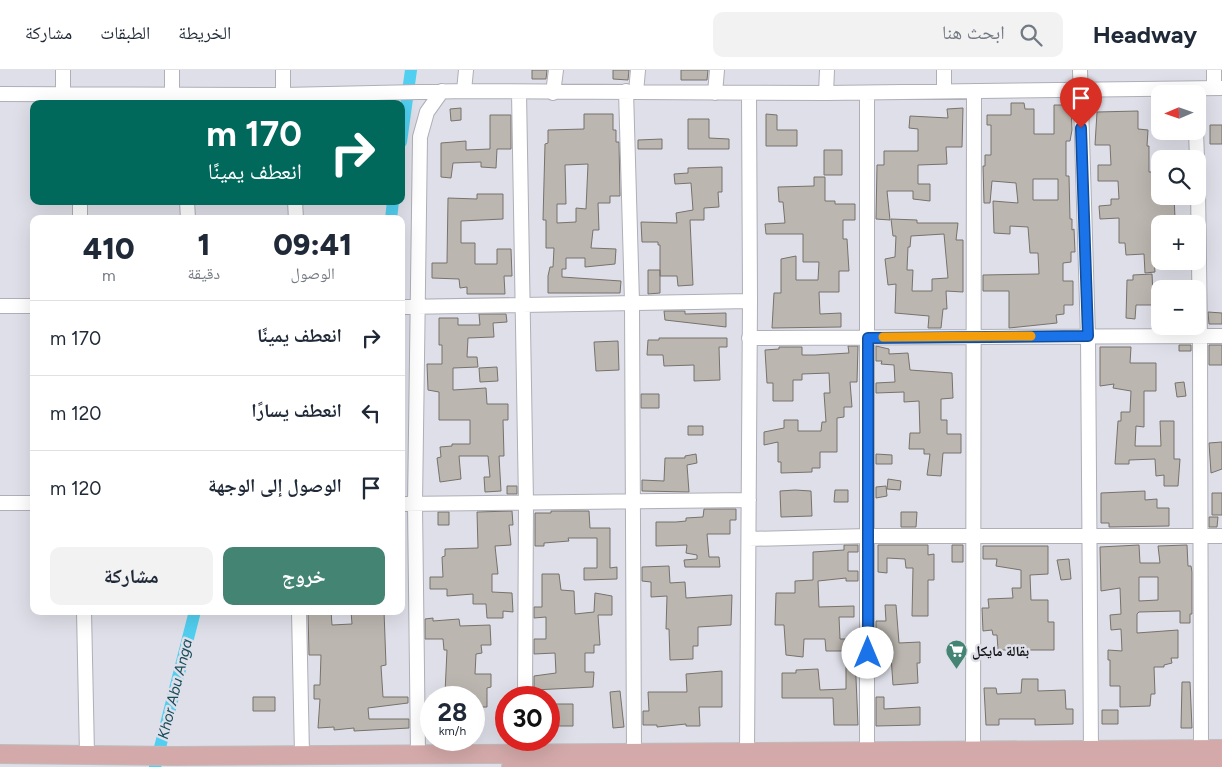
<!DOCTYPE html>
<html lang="ar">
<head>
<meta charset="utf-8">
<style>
  body { margin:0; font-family:Figtree,"Noto Naskh Arabic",sans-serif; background:#f2f2f3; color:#1f2937; direction:rtl; height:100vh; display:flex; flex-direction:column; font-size:19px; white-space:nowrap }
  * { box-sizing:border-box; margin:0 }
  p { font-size:16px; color:#747a83 }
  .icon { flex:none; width:28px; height:28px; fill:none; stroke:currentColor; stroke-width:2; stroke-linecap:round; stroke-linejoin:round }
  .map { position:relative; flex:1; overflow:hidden; direction:ltr }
  .details { position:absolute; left:30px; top:145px; width:375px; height:400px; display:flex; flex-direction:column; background:#fff; border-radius:10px; box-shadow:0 5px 20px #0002; direction:rtl }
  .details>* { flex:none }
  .top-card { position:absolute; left:30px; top:30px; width:375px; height:105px; border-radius:10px; box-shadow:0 5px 20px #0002; direction:rtl; background:#00695c; color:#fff; overflow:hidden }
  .needle { width:32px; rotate:268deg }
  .fabs { position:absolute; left:1151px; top:15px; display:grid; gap:10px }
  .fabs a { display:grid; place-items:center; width:55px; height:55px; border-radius:10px; background:#fff; box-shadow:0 5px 20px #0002; font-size:25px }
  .speed { position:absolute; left:420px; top:616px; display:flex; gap:10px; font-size:25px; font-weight:700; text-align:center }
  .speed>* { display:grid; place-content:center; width:65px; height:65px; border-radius:50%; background:#fff; box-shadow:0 5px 20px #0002; line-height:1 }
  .speed small { font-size:12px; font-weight:400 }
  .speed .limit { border:8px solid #d22; background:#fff; color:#111 }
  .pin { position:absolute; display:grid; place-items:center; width:42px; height:42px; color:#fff; margin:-51px -21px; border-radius:50% 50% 50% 0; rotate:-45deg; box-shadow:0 0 5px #0007 }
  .pin .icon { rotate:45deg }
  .me { position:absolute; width:55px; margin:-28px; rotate:0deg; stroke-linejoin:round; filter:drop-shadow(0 0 4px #0008) }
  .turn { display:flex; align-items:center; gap:18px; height:105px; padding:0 20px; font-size:22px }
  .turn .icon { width:65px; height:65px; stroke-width:2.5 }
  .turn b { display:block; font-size:35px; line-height:42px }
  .eta { display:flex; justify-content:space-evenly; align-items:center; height:85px; text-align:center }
  .eta b { font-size:30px; font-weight:800; line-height:35px }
  .primary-button { display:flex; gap:10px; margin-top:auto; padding:10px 20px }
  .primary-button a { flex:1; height:58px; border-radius:10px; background:#438473; color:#fff; font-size:20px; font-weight:800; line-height:58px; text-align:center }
  .primary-button a+a { background:#f2f2f3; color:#1f2937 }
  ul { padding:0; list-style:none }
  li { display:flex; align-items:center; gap:15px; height:75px; padding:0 20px; border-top:1px solid #e0e1e3 }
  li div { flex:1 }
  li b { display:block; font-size:19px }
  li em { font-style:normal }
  header { display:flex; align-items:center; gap:30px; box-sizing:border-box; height:70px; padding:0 25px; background:#fff; border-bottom:1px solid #e0e1e3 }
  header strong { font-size:24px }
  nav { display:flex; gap:28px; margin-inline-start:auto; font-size:18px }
  .search { width:350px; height:45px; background:#f2f2f3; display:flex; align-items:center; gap:12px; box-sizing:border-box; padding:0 18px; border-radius:10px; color:#747a83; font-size:19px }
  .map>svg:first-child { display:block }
</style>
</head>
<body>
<header>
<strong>Headway</strong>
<div class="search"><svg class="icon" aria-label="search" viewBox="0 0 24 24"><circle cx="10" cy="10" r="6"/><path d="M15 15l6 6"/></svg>ابحث هنا</div>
<nav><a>الخريطة</a><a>الطبقات</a><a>مشاركة</a></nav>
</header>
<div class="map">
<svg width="1222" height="697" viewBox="0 0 1222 697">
  <rect width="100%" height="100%" fill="#dedfe8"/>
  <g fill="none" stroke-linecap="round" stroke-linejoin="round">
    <path stroke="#51cff0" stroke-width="12" d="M401 72 411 0
      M391 149 393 131
      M155 697 195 541"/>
  </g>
  <path fill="#bbb6af" stroke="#77726c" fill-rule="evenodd" d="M532 0H547L546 9H532Z
    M613 0H629L628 10 613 9Z
    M681 0H708L707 10H681Z
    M1011 33H1024L1025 39H1034V64H1054V35H1071L1072 60 1070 71H1066V106H1069L1070 149H1072V160L1074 159 1075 182H1071V192L1063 193V211H1073V235H1064V244L1056 245 1057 253 1009 258V221H983V205L1039 204 1038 183H1030L1028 157 1010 156V164L994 163 993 131 1018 133 1016 113 992 111 990 133H984L983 96H985V85H991V55H987V45H1011ZM1033 109H1058V130H1033Z
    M461 38V50L451 51 450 39Z
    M963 38 962 77H946L947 94 918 95V114H930V131L913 129V121H887L890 150 876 149 877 95H884V81H918V59L909 58 910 46 948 48 947 39Z
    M1138 41V59L1148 60 1147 76H1149V102H1160V126H1174L1175 148 1160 149V181H1153L1155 202 1145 203 1144 184 1126 185 1125 173H1119V148L1100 149 1099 136 1111 135V129H1119L1118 111H1098V95H1111L1110 75H1095L1097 42Z
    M584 44H613V60H616V72H619L620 126H610V133H598L599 160H593L591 178 616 179 615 194 585 197V188H566V199H562V207L621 211 620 223H548V206L550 197H553L554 178H546V150H543L545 74 548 73V60L584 59ZM588 94 586 139 576 138V152L557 153V134H566L565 95Z
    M766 44 777 45V60H797V76H766Z
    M490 45H511V79H497L496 98 481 97V92L453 93 451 108 441 107V73L466 71V80L490 79Z
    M688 49H709V68L729 69V79H688Z
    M1210 55H1222V74H1210Z
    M662 69V79H638V70Z
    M824 80H842V105H824Z
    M722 97V122H718L719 137 704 138V150H690L693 215 678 216 677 206H660V175H658V172H642L641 152 677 153 676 143 693 140 691 113 675 114 674 104 688 103V98Z
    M814 107H825V131H835V134H855V150H843V169H847L849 201H839V222H819L820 244 841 243V257L772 258 774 223H781V189L796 186V210H818L819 192H803V164H766L765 154 785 153 783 132H779L778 117 814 116Z
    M477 124H503V149L461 151V173H475V194H497V179H511L512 206H504L505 224H467V217L460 218 459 209 432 208V193H447L448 128 477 129Z
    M891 149 917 150V153H958L956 170H963V222L946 221 947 239H943L941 258H928L929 246 895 243 896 214 888 215 885 189 895 187 896 166H893ZM944 164 948 208 932 209V221H912L913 200H907L908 177H910L911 166Z
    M648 200H660V223L648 224Z
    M1152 204 1153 223H1160V235H1136L1135 249 1126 248 1127 210H1133V205Z
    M664 241H685V244L726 243V257L665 250Z
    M1208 242 1222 243V254H1209Z
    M479 244H506L507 252 493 253 494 267 468 268 467 287H477L478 297 453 298V320L486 318 487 334H508V350H503L504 386H499L501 421 485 422 484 407H490L488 386H459L461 409 440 412 437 388 441 387 440 377 452 376V374H470V350H439V322L428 320 427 294H442V275H439V248H458V255H480Z
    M659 268H727V277H719L720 310 694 311V295L664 296 663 285H647L648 270H659Z
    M618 271 619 300 596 301 594 272Z
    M1179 275H1191V281H1179Z
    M1209 275H1222V295H1209Z
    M848 276H858L857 312H850L852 337H844V347L837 348V382H820V398H812V402L781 403V392H778V372L764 375V362L784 358V350H798V361H821L822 352H826L824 323H830L829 303 802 304V310H793V331H773V313H767L765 280 779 279V277H802V285H815L849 283Z
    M876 276 889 279V284L908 283 910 300 952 303 953 328 941 329V350H947V364H961V383H943L941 406 927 405 930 384H924V379H909L910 363H920L919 331 904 332V322L876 323V313L895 312 894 295 881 294 882 291H876Z
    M1100 277H1131L1130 293H1156V321H1144V357L1136 356 1135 376H1161L1160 351H1174V389H1180L1178 416H1164V405L1156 406 1155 389 1129 390V394H1115L1118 351H1121V342H1130L1131 321 1113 318 1114 314 1100 316Z
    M497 297 498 311 480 312 479 298Z
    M1184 312 1186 326 1177 327 1175 313Z
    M641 324H659V338H641Z
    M688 356H703V365H688Z
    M1222 372V399L1211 403 1209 373Z
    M696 384 697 393 687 395 689 422 642 421V410L664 411 665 388H685V386Z
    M876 384 892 385V394H876Z
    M888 409 901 411 900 420 887 419Z
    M507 416H517V424H507Z
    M886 416 887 426 876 428V417Z
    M795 420 811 421 812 446 781 447 780 421Z
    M835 420H848V432H834Z
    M1145 421V430L1157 429V438H1169V456L1109 457V453H1101V423Z
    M1212 423H1222V445H1212Z
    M704 439H736V450H730V464H707L709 487H719L720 497H685L684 490 697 489V485L686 483 687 475 656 476V452H676L686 451V448L703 447Z
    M512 441 513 455H509L511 475 495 476 498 504H492V522L512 523 513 542 503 541V548H487L486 534H473V524L447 526V519H430V507H443L442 487 445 486V479L478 478 477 442Z
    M551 441H589L590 458H610V498L617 497V509L584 510V498H597V468H568L569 471 544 473V476H535V443H551Z
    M438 442H449V455H438Z
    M901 442H917L916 457H901Z
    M1209 447H1218L1217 457H1209Z
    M844 475H858V482H848V501H858V511H846V508L818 511 819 537 854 536V547H839L840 569H846V581H826L825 569H804L803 587 786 585 784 555H775L776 523H795V511L813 510V482L844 480Z
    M878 475H928V485L934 484V510H928V546H912L913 498H906L905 489 887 488V503L878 502Z
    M952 475H963V492H952Z
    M1139 475 1140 493H1160L1158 476 1187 475 1188 496H1191L1192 502V544H1190V553H1180V541L1139 542 1137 544V563L1178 560V588H1171L1172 593 1164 595V597H1154L1155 624H1151L1150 636 1120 637V616H1110V590H1108V580L1122 581 1121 559 1111 560 1110 545 1121 544 1120 518 1101 521 1100 477ZM1139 507H1158V530L1139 531Z
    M983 476H1048V504L1030 505 1031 530H1048V552H1054V580H998L997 565H993L992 560 983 561 982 538H989L988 529 1013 528 1012 518H1021V500L996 496 997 489H983Z
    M1069 489 1071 509 1061 510 1057 490Z
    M669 496 670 513 685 512 686 528 732 525 731 555 698 557V576H693V589L670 590 669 559H666L667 526 651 527V512L642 511V497Z
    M542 504H559L561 520 574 521 575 544 594 542 595 523 612 526V545H598L600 575H594V583H585V602H594L593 617 534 620V606L556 603 555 583 534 584V569H546V547L534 548V537H542Z
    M885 535H896L899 573 920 572V593H917L918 613 893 615 891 586 876 587V551H886Z
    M331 541 332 555 352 554 351 541H384L386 595 381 596 383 627H408V633L368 638 369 649H409V658L354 661V658L334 660V657L318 658 320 629H314V615H320L321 585H309L308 542Z
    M433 548V551L459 549 460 556 490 555 491 575H481L482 583 476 584 475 604H491V617L487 618V637H474V627H462L463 623H445L447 580H444L443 569H425V549Z
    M846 585H855L858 655H834L833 628H782V603H796V600L818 599 820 620 846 619Z
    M722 601V637H699L700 656H686V654L657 657V655H643V641H649L648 622H687L686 604Z
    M1022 609H1038V621L1065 620 1066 639H1073V654L1035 655V649H999V655H986L984 618H996L997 624 1021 623Z
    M1182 612H1190L1192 658H1181Z
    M620 621 624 657 613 658 610 622Z
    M253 627H275V641H253Z
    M876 627H884V639L920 637V655L876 656Z
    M554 634H573V656H555Z
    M1102 640H1118V654H1102Z"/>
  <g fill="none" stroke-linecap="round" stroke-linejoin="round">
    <defs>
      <path id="minor" d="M63 0V23
        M172 0V23
        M283 0V25
        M944 0V21
        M1080 0 1088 267 1091 680
        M1214 18V0
        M464 21 466 0
        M626 21 632 232 634 682
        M519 22 526 432 525 628
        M636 22 638 0
        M553 23 556 0
        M715 23 717 0
        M826 23 827 0
        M867 23V680
        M0 24 283 25 464 21 826 23 1222 18
        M1196 61 1197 89
        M1198 118 1200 266 1201 679
        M80 131V149
        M187 131 188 149
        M295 131 296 149
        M0 236H34
        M401 237 750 231
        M749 268 1222 266
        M0 433H34
        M401 434 749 430
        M749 469 868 466H1222
        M84 541 87 685
        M299 541 302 685
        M973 680 974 21
        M747 682 750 231 749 23
        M418 683 415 435 420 67 427 42 442 21"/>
      <path id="major" d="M0 684 174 686 1222 679
        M511 697 1222 692"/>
    </defs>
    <use href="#minor" stroke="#aeafb7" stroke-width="16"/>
    <use href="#major" stroke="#bdbdbe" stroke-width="20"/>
    <use href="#minor" stroke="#fff" stroke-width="14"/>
    <use href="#major" stroke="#d4a9a9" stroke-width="18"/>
  </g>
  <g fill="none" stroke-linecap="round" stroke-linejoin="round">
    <defs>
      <path id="route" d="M868 583V268L1088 266 1081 58"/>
    </defs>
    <use href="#route" stroke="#114b97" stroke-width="12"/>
    <use href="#route" stroke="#1a73e8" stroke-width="9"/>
    <path stroke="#f59e0b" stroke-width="9" d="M883 267 1031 266"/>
  </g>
  <defs>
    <symbol id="supermarket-pin" viewBox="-11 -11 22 30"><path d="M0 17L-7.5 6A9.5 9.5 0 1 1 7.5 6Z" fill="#438473" stroke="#dedfe8"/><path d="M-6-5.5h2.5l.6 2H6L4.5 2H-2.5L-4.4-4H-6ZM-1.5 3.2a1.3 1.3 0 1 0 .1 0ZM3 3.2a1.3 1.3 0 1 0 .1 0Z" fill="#fff"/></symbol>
  </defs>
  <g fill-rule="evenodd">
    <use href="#supermarket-pin" x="944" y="568" width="25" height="34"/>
  </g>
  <g text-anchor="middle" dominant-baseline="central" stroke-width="5" stroke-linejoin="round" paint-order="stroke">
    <g font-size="14" font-weight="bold" fill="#141417" stroke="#dedfe8" text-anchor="start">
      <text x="972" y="581">بقالة مايكل</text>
    </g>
    <g font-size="15" font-style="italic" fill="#164c5a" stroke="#dedfe8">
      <text transform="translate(175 619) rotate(-76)">Khor Abu Anga</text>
    </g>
  </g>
</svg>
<div class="fabs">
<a><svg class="needle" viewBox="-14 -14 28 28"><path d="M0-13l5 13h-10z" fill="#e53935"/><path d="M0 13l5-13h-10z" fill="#747a83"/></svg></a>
<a><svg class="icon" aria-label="search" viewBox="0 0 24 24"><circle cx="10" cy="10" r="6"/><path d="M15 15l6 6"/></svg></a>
<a>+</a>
<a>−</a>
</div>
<div class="speed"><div>28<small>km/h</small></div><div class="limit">30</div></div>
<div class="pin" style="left:1081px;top:58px;background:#d93025"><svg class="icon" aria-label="arrive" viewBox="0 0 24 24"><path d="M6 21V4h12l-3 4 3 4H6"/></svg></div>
<svg class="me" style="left:868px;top:583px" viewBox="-20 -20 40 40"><circle r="19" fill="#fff"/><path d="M0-13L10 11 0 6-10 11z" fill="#1a73e8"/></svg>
<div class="top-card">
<div class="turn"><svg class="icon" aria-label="right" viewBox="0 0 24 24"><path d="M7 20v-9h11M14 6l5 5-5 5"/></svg><div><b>170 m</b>انعطف يمينًا</div></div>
</div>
<section class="details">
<div class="eta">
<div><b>09:41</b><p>الوصول</p></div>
<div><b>1</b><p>دقيقة</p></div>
<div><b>410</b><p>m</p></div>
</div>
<ul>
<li><svg class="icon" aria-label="right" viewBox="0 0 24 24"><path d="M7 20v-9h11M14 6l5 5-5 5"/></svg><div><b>انعطف يمينًا</b></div><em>170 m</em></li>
<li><svg class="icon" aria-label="left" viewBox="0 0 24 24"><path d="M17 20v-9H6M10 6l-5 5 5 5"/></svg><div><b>انعطف يسارًا</b></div><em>120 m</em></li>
<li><svg class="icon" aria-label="arrive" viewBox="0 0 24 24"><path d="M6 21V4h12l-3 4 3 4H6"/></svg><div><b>الوصول إلى الوجهة</b></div><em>120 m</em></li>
</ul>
<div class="primary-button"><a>خروج</a><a>مشاركة</a></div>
</section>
</div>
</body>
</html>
